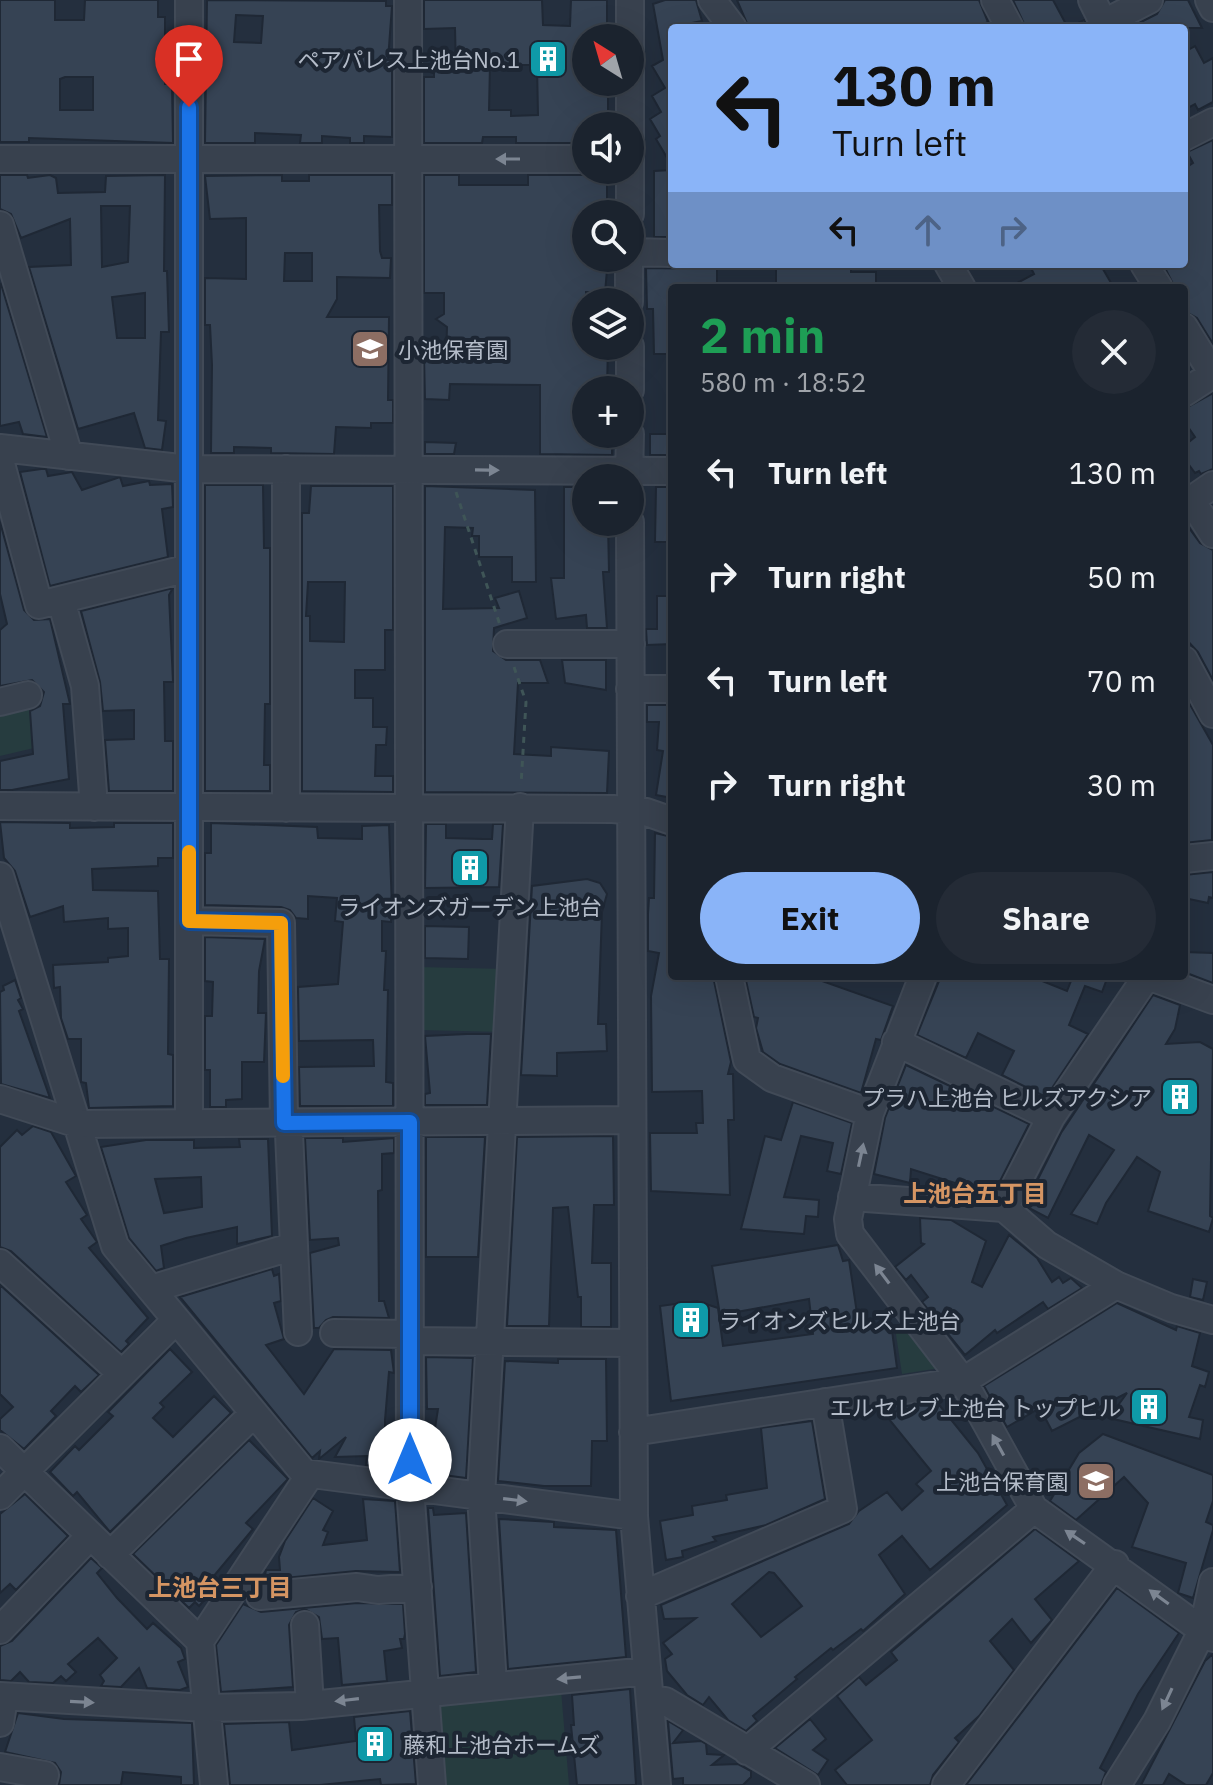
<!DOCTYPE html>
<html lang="en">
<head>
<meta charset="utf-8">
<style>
  body { margin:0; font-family:"IBM Plex Sans","Noto Sans JP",sans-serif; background:#242b36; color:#f1f3f6; height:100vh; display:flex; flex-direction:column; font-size:30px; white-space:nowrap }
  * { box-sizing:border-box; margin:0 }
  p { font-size:26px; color:#a0a4aa }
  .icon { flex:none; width:44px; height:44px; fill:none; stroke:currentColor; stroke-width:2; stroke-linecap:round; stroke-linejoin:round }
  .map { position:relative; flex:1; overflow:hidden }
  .drawer { position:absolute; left:668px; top:284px; width:520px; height:696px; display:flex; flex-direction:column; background:#1b232e; border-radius:8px; box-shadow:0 8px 32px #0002,0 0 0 2px #39404a }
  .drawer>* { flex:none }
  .guide { position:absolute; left:668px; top:24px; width:520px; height:244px; border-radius:8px; box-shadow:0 8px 32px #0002,0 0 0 2px #39404a; background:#8ab4f8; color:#111; overflow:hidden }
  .needle { width:52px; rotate:323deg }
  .tools { position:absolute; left:572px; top:24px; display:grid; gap:16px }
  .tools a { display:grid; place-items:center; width:72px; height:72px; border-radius:50%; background:#1b232e; box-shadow:0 8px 32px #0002,0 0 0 2px #39404a; font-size:40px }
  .pin { position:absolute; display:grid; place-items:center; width:68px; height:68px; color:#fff; margin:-82px -34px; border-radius:50% 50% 50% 0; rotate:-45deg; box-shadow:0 0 8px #0007 }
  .pin .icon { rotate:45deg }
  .me { position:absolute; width:88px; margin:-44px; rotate:0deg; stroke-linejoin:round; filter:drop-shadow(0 0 6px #0008) }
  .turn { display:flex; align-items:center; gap:28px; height:168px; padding:0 32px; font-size:36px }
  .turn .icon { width:104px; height:104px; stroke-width:2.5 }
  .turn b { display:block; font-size:56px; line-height:68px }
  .lanes { display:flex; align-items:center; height:76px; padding:0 32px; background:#0003; justify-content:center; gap:40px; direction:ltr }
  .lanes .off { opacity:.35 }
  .round { display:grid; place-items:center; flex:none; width:84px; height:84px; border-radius:42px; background:#242b36 }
  .head { display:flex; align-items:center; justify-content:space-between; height:136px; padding:0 32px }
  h1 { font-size:48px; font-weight:700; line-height:60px; color:#1e9e55 }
  .button { display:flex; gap:16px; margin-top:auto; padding:16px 32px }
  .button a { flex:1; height:92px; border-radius:48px; background:#8ab4f8; color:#111; font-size:32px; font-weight:700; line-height:92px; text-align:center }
  .button a+a { background:#242b36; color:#f1f3f6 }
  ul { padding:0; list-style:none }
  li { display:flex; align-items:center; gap:24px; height:104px; padding:0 32px }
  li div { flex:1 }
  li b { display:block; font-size:30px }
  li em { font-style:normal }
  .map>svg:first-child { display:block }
</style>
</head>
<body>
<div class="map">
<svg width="1213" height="1785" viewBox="0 0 1213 1785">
  <rect width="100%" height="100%" fill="#242f3e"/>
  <path fill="#263c3f" d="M31 701 34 748 0 756V709Z
    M417 967 507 969 504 1032 418 1030Z
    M904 1322 940 1368 902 1374 895 1328Z
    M561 1690 569 1785H441L434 1704Z"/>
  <path fill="#364354" stroke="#1f2835" stroke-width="2" fill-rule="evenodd" d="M0 0H55V20H84L85 0H158V17H165V84H172L173 143 29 138V142H0ZM65 77H93V110H60V79Z
    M207 0 386 1V6H392L388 60H392V137L364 136V143H350V138L322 136V143H300L301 135 255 133V143H205ZM236 15 263 16 261 43 234 42Z
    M424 0H542L543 25 570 26 571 0H607V38H586V82H608V126H586V143H516V137H483L482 143H424V77H434V70H456L455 28 424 29ZM490 65H537L538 115 511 116V110H489Z
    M665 0H696L702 21 687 24 689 28H672V166L656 139 660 136 650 119 661 112 652 96 665 88 652 66 663 60 653 4Z
    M737 0H979L988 22 974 28H749Z
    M1013 0H1053L1068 28 1084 20 1088 28H1026Z
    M1165 0H1188L1202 28H1129L1157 14Z
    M1195 46 1204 63 1213 58V102L1198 110 1195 104 1184 110V52Z
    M1213 140V344L1197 318 1184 311V288H1175L1163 264H1184V169L1193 163 1187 152Z
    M597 170H607V214H586V258H608L605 293 586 292V346H608L607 388H586V434H612V455L540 454V385L450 384 449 400 425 399 424 357 446 358 447 327 436 319 444 314V293H424V175H459V185H528V175H586Z
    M672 170V237H654V171Z
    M0 175H27L28 178 50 175 56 178 58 193 105 192 106 176 165 175 164 271H167L169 332H161L158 420 166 421 162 450 145 448 134 413 78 429 29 267 71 265 70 219 21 238 11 214 0 209ZM101 206H130L128 262 102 267ZM145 293V338H117L112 297Z
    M282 175V181H309V175H392V205H379L380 251 382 258H391L390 278 337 277V299L327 317H389L388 400H393V423H371V428L336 427 334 454 271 453V448L234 447V453H211L212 365 210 325H205V278L246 279V218L210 219 205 176ZM285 253H312V281H284Z
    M1029 264H1100L1114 288H1008L1034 274Z
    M646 268 717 269V288H672V354H654L653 309H647Z
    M776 268H851V272H876V288H776Z
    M0 285 1 284 47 437 23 434 19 422 0 426Z
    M1213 393V469L1201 474 1199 471 1195 473 1184 458V446L1195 437 1184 421V409Z
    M650 434H672V455H650Z
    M425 442 456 443 454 454H425Z
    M41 469H46L48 476 72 472 82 490 120 477 123 486 149 481 150 485 172 484 173 507 162 509 168 557 50 586 20 472Z
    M205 485H263L264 548H270V704H265L264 765H270V791H205Z
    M311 486H393V630H385V670H355V698H373V727H387L386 745H376L375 776H393V792L302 791V513H309ZM308 582H345L344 642 310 641V616H306Z
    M425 486 535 490 536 582H512V557H479V536H472L473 528 445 527 443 609 499 608 495 598 519 591 527 618 494 628 493 651 506 660H540L548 683H518L514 754 551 756V747L609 751 607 793 425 792Z
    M564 487H586V522H608L609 572H603L607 628H587L586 615 556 619 551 578H564Z
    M656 487H672V542H655Z
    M1184 521 1200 543 1213 550V680L1198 652 1184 637Z
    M0 522 24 610 34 620 50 619 70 704H63L69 779 12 790H0V761L33 754 30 711 40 706 44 692 32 680 0 686V630L7 624 0 594Z
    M173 588 169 595 173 682H164L165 741H173V791H109L105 740 134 739V710L103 711 100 682 81 611Z
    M657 596H672V644L647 645 646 629H657Z
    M562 660H606V690L565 683Z
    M1184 694 1213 745 1212 840 1184 843Z
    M647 705H672V798L656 795 663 751 657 750 659 722H647Z
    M0 822 70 823V828L114 827V823H173V858H158V866L92 869 93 890 158 891 160 959H169L168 1054 173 1055V1106L89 1108 86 1083 81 1082V1039H68L61 1018 60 987 54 988 53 965 108 962V958L128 956V928L108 929V918L64 922 63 906 30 917 15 871 4 858Z
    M211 823 317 827 318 838 362 839V826L389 825 392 908 391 922 382 921V951H386L384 990H388L386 1082 393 1083V1106H300L299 1067 374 1066 373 1040 299 1041 298 987 338 984 343 922 335 921 337 898 308 896V919L296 918 290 910 281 907 205 905V853H211Z
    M426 824H446V838L483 839H492L493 824H503L499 887 425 888Z
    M655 833 672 837V976H713L731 1062 728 1074H733L734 1120H728L730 1195 651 1191 650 1133H697L696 1123H703L702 1091 652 1092 651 996 659 953 648 951V914L649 898H654Z
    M1213 872V898L1209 897 1208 903 1184 898V875Z
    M587 879 600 883 607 894 602 912 598 1024H606L607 1051 557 1053V1076L521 1075 532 886Z
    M425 926 469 927 468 959 425 958Z
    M205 937 265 939 259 971 258 1013H266L264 1062H242V1099L226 1100V1107H210V1070H205V1016H212L213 982 205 981Z
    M1184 952 1213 953V983L1184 972Z
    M745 976H821L819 980 893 1006 881 1040 876 1039 861 1093 780 1064 763 1052 756 1028 758 1018 754 1017Z
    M941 976H1044L1042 981 1067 991 1071 981 1063 976H1108L1102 992 1085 986 1069 1025 1088 1034 1046 1097 1002 1075 1014 1051 978 1033 966 1058 917 1035Z
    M15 980 21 998 18 1000 23 1009 19 1011 50 1098 1 1084 0 992 4 990 3 986Z
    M1153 995 1180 1005 1175 1029 1166 1044 1200 1042 1213 1049 1210 1216 1213 1218 1209 1232 1148 1211 1160 1172 1137 1157 1106 1203 1097 1224 1071 1214 1114 1150 1089 1135 1048 1218 1027 1207 1025 1205 1061 1133Z
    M467 1034H491L487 1105H425V1094L430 1093 425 1036Z
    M906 1065 1029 1124 995 1191 977 1190 911 1169 910 1183 874 1174 885 1118Z
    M793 1102 852 1123 841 1174 827 1171 833 1143 801 1136 784 1197 819 1200 818 1217 806 1216 804 1234 741 1229 765 1136 781 1140Z
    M33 1126 51 1132 76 1176 66 1182 87 1215 81 1219 97 1242 89 1248 148 1318 126 1341 129 1344 121 1352 11 1251 0 1247V1147L17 1130 22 1135Z
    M613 1136 614 1205H594L592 1263H611V1327H581V1297H578L568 1207 553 1208 549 1326H507L517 1137Z
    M426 1137H485L478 1257H426Z
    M305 1138H343V1142L394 1138V1153L382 1154V1190L378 1191 379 1301H384L389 1318 333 1317 326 1320 319 1328H314L310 1253 339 1245 338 1238 310 1240Z
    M239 1139H268L272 1236 237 1244V1227L186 1238 161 1246 164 1268 156 1271 129 1238 101 1147 146 1140H194V1148L240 1147ZM201 1177 202 1207 164 1213 155 1179Z
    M920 1218 951 1220 986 1241 972 1282 982 1287 1009 1235 1037 1258 1052 1282 1059 1277 1063 1283 1071 1278 1082 1288 1048 1309 1043 1302 997 1333 995 1330 965 1355 922 1302 928 1297 911 1275 906 1280 895 1267 924 1244 921 1243Z
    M838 1245 843 1261 849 1260 859 1327 891 1323 897 1368 671 1401 660 1306 697 1301 718 1308 723 1346 813 1334 809 1299 720 1315 712 1266Z
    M272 1269 274 1276 279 1274 281 1301 274 1303 284 1339 266 1345 304 1394 334 1349 391 1350 394 1373 389 1372 385 1420V1441L394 1442 391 1468 366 1465 367 1456 335 1457 346 1437 319 1459 320 1451 312 1458 180 1297Z
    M1193 1279 1207 1282 1203 1300 1190 1297Z
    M0 1285 99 1375 81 1392 75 1386 51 1411 56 1416 24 1449 0 1430V1419L13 1407 0 1394Z
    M1117 1303 1176 1330 1177 1326 1200 1333 1192 1366 1209 1372 1205 1387 1200 1385 1189 1417 1203 1420 1200 1439 1109 1418 1127 1393 1052 1431 1040 1408 1007 1427 984 1386Z
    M170 1349 192 1372 160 1403 164 1407 153 1418 173 1437 214 1396 231 1413 110 1532 77 1492 73 1496 50 1472 75 1446 79 1450 113 1416 108 1412Z
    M426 1357 473 1358 466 1478 428 1473 438 1409H427Z
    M558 1359H606L607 1441H592L591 1486H544L498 1481 505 1361 558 1363Z
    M936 1401 978 1453 1007 1505 930 1570 902 1536 879 1555 905 1594 863 1631 861 1629 833 1650 831 1648 795 1677 797 1679 753 1716 757 1721 746 1731 728 1720 709 1697 703 1705 687 1695 667 1671 665 1659 672 1654 663 1643 696 1618 664 1619 661 1605 849 1524 859 1511 887 1492 902 1510 923 1491 916 1484 931 1471 888 1418 902 1407ZM769 1572 774 1573 802 1606 761 1637 732 1604Z
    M812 1421 825 1499 766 1525 713 1537 716 1541 682 1551 683 1557 666 1560 660 1521 693 1515 692 1506 727 1500 726 1495 767 1488 761 1428Z
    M1103 1434 1213 1475V1501L1206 1522 1213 1525V1530L1193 1598 1178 1593 1186 1563 1132 1547 1148 1503 1124 1477 1076 1520 1050 1501 1079 1453Z
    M249 1440 288 1479 246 1523 253 1529 203 1589 209 1595 199 1606 195 1602 189 1608 133 1554Z
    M25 1494 68 1536 16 1590 10 1584 0 1593V1514Z
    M313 1498 333 1511 323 1530 328 1532 323 1545 367 1540 363 1499 395 1501 400 1572 356 1571 264 1580 266 1570H280L279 1557 285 1541Z
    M428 1508H433L434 1515 466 1513 476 1672 440 1676Z
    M499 1519 554 1522V1527L616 1530 626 1657 508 1669Z
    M1035 1529 1079 1561 1035 1599 1052 1620 1031 1643 1012 1619 990 1641 1014 1670 979 1716 955 1738 959 1742 933 1775 930 1785H847L835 1770 872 1740 837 1696 859 1677 866 1685 897 1660 891 1652Z
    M91 1558 102 1568 97 1573 117 1598 147 1629 153 1623 181 1648 185 1659 178 1662 188 1687 180 1690 147 1688 139 1668 121 1687 101 1686 104 1681 100 1675 117 1658 98 1638 68 1664 76 1672 66 1681 61 1676 53 1683 29 1682 20 1672 11 1681 0 1680V1646L12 1641Z
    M1117 1588 1179 1633 1138 1694 1100 1768 1106 1772 1101 1785H966Z
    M357 1603 403 1604 405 1634 404 1639H400L402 1648 384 1651 387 1681 342 1685 338 1638 322 1639 319 1617 305 1609 296 1612 289 1625 293 1687 221 1692 216 1645 243 1604 261 1612Z
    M1213 1654V1773L1206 1785H1186L1169 1774 1163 1785H1141L1205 1661Z
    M630 1689 636 1785H577L571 1725H574L572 1695Z
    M410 1711 416 1784 381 1785 380 1779 320 1785H230L224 1724 289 1722 292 1750 356 1741 354 1717Z
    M18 1713 64 1719 192 1723 194 1785H181V1777L123 1772 121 1785H59L61 1772 55 1763 5 1752Z
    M810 1719 826 1739 813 1750 828 1760 818 1775 775 1748Z
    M668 1721 683 1730 673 1743 701 1741 706 1744 707 1754 724 1755 712 1765 738 1764 751 1771V1777L743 1785H683V1778L673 1779Z"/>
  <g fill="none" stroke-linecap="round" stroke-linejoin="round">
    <defs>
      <path id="minor" d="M189 0V1123
        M408 0 410 1488 432 1785
        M712 0 733 28
        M995 0 1010 28
        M1092 0 1106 28
        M1209 0 1213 8
        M1104 23 1149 0
        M1184 137 1213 122
        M0 159H586
        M630 214V0
        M0 225 69 456
        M630 252 672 253
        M629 258V302
        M948 264 962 288
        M1144 264 1159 288
        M1184 327 1213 374
        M630 346V390
        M1184 393 1213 374
        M0 448 189 469 672 471
        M0 460 39 605 189 568
        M286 469V808
        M629 478 630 434
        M1191 500 1213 534
        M1184 505 1213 485
        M630 522 634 1516 657 1785
        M61 600 85 686 94 807
        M507 644H631
        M1184 660 1213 714
        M630 689H672
        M0 702 28 695
        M0 806 613 809 646 812 672 821
        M1184 859 1213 856
        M0 876 115 1246 304 1473 634 1516
        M729 976 747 1060 772 1078 870 1113
        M923 976 870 1113 848 1219 850 1234 963 1381 1034 1509 1213 1638
        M1148 976 1213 1000
        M896 1042 1051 1117
        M0 1099 78 1124 630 1120
        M852 1197 1004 1208 1047 1245 1116 1285 1171 1308 1213 1320
        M1004 1208 1051 1117 1147 976
        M294 1246 298 1332
        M0 1263 122 1374
        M151 1289 294 1246 289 1133 284 1123 281 923 189 921
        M334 1333 410 1334
        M410 1341 632 1343
        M633 1432 963 1381 1116 1285
        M0 1448 200 1641 214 1785
        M0 1496 176 1320
        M110 1555 254 1413
        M260 1596 357 1587 378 1590 418 1587
        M640 1596 843 1509 825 1402
        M305 1625 310 1705
        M0 1630 90 1536
        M200 1641 309 1476
        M493 1685 481 1496 520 807
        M0 1696 207 1708 301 1706 647 1671
        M650 1700 665 1701 806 1785
        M0 1723 4 1698
        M747 1751 1034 1509
        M0 1767 45 1775 42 1785
        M946 1785 1115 1564
        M1117 1785 1157 1721 1203 1629 1213 1582"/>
    </defs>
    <use href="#minor" stroke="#414a57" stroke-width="30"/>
    <path stroke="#3f5557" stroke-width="3" stroke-dasharray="6 6" stroke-linecap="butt" d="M456 492 500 625
      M514 667 526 702 521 785"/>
    <use href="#minor" stroke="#38414e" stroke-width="26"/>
  </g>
  <defs><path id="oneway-solid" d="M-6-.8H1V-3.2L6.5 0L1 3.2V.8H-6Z" transform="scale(2)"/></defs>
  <g fill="#7c8592">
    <use href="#oneway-solid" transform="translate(508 159) rotate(-180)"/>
    <use href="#oneway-solid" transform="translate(487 470) rotate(1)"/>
    <use href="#oneway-solid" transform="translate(861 1155) rotate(-78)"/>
    <use href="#oneway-solid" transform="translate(882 1274) rotate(-127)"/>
    <use href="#oneway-solid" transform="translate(998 1445) rotate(-119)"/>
    <use href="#oneway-solid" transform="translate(515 1500) rotate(7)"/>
    <use href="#oneway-solid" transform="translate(1075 1537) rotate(-146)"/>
    <use href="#oneway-solid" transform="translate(1159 1597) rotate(-144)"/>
    <use href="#oneway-solid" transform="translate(569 1678) rotate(175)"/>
    <use href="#oneway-solid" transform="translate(1167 1699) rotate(115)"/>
    <use href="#oneway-solid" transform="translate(347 1700) rotate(173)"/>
    <use href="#oneway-solid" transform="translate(82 1702) rotate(3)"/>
  </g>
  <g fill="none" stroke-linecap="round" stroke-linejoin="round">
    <defs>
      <path id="route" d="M189 107V921L281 923 284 1123 410 1122V1460"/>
    </defs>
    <use href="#route" stroke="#114b97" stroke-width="20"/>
    <use href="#route" stroke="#1a73e8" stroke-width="14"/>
    <path stroke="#f59e0b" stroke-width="14" d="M189 852V921L281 923 283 1076"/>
  </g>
  <defs>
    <symbol id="building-square" viewBox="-11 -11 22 22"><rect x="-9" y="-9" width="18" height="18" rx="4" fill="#0f9aa8" stroke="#1d2633"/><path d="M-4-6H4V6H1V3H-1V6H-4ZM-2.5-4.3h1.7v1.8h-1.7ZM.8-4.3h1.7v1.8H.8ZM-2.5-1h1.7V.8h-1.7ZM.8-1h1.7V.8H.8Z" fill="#fff"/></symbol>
    <symbol id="school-square" viewBox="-11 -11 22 22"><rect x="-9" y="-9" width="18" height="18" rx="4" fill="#8d6e63" stroke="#1d2633"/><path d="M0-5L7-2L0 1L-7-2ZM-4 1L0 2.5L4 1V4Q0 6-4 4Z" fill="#fff"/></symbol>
  </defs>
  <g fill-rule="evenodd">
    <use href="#building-square" x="526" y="37" width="44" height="44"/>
    <use href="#school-square" x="348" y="327" width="44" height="44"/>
    <use href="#building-square" x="448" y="846" width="44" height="44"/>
    <use href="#building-square" x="1158" y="1075" width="44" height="44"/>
    <use href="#building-square" x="669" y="1298" width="44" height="44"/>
    <use href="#building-square" x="1127" y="1385" width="44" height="44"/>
    <use href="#school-square" x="1074" y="1459" width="44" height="44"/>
    <use href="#building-square" x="353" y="1722" width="44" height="44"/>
  </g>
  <g text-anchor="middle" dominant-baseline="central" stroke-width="8" stroke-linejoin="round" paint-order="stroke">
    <g font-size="22" fill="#b4bcc9" stroke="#1d2633" text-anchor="end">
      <text x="520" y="59">ペアパレス上池台No.1</text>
      <text x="398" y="349" text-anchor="start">小池保育園</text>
      <text x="470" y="906" text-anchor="middle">ライオンズガーデン上池台</text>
      <text x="1152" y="1097">プラハ上池台 ヒルズアクシア</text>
      <text x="719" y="1320" text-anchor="start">ライオンズヒルズ上池台</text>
      <text x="1121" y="1407">エルセレブ上池台 トップヒル</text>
      <text x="1068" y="1481">上池台保育園</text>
      <text x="403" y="1744" text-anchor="start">藤和上池台ホームズ</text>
    </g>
    <g font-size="24" font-weight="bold" fill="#d59563" stroke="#1d2633">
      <text x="975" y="1193">上池台五丁目</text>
      <text x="220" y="1587">上池台三丁目</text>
    </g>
  </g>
</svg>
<div class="tools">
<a><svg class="needle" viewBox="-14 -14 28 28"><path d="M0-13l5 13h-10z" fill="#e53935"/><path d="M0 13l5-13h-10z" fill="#a0a4aa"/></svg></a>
<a><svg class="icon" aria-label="sound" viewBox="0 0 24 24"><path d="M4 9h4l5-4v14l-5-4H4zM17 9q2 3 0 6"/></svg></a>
<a><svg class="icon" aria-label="search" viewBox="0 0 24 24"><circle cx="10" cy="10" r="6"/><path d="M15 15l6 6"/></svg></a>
<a><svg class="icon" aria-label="layers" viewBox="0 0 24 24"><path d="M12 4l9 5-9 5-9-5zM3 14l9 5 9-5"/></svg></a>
<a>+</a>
<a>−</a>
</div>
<div class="pin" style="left:189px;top:107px;background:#d93025"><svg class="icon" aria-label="arrive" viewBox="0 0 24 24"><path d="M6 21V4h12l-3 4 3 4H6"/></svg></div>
<svg class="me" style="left:410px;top:1460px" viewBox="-20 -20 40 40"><circle r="19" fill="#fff"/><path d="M0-13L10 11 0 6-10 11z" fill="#1a73e8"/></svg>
<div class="guide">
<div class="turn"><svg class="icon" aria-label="left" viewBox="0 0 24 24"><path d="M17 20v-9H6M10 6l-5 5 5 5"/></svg><div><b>130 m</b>Turn left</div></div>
<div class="lanes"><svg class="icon" aria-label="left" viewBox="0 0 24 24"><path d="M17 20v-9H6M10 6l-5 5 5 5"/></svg><svg class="icon off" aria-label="ahead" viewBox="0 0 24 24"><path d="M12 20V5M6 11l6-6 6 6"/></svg><svg class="icon off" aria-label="right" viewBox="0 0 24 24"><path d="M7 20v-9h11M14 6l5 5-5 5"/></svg></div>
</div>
<section class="drawer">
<div class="head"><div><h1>2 min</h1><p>580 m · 18:52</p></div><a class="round"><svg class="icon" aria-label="close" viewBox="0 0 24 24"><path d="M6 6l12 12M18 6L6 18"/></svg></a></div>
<ul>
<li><svg class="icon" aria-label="left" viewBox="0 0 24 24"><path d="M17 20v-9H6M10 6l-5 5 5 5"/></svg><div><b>Turn left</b></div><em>130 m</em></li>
<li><svg class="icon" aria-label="right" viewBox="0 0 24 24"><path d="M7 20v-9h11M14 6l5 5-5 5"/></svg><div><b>Turn right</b></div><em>50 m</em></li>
<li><svg class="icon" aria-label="left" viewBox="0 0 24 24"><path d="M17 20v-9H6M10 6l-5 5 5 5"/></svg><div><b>Turn left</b></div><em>70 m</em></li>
<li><svg class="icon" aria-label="right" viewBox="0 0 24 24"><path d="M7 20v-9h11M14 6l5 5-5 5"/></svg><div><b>Turn right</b></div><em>30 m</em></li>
</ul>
<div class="button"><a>Exit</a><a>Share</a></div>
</section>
</div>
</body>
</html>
